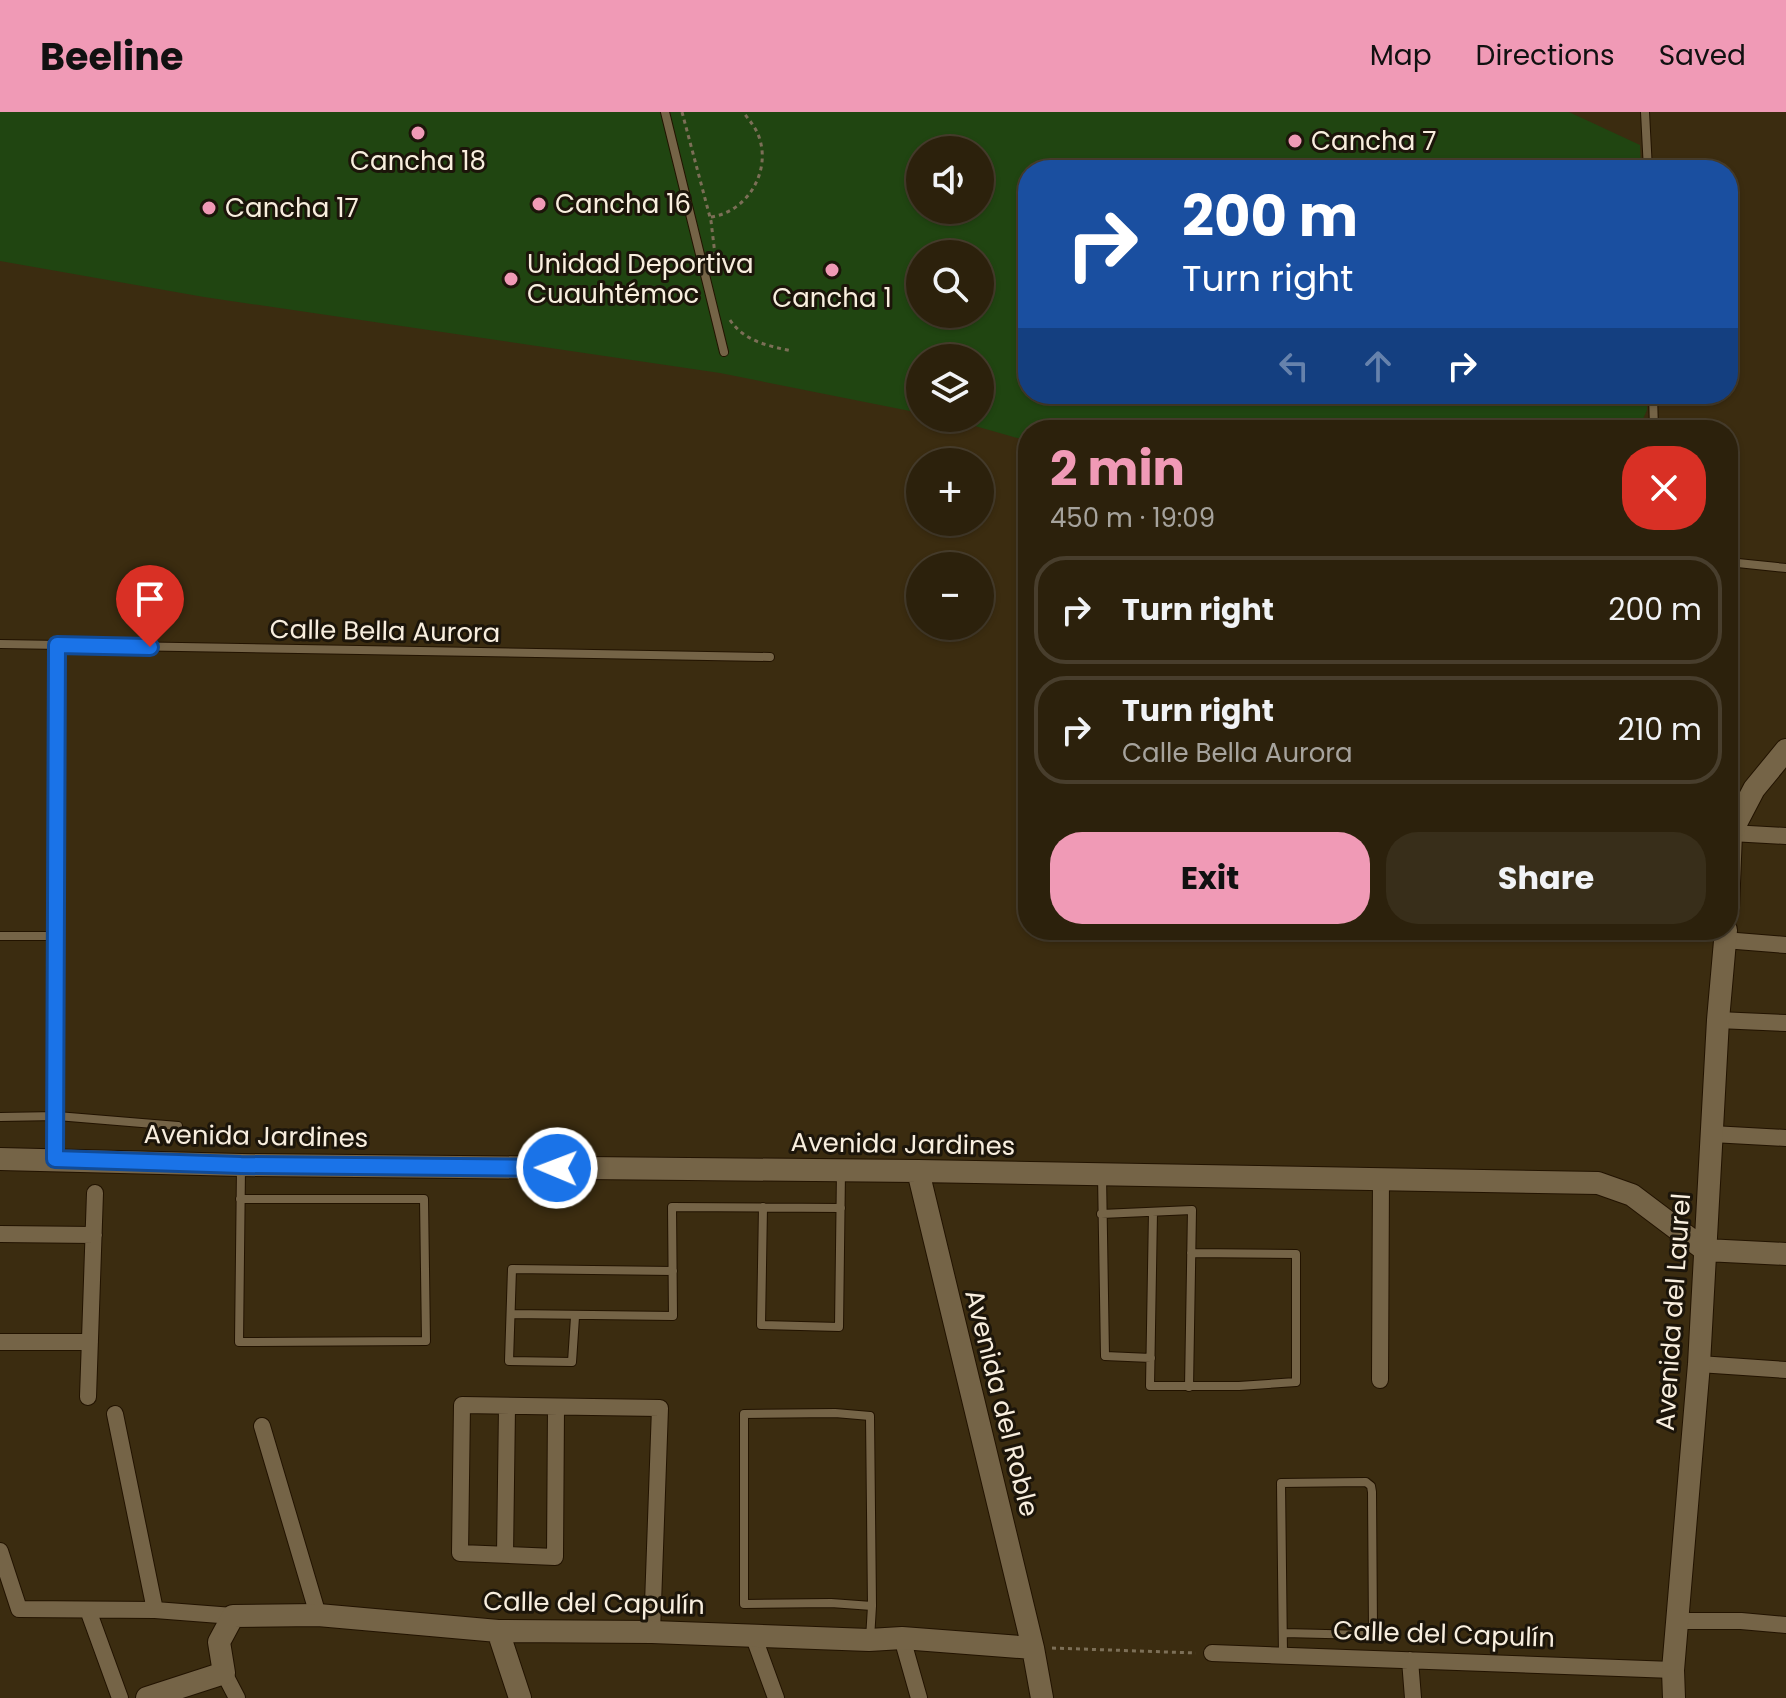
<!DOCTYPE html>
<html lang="en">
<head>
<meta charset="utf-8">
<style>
  body { margin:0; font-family:Poppins,sans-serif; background:#382e1a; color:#f1f3f6; height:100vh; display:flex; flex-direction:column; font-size:30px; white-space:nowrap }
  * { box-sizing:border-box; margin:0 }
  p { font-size:26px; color:#a6a39d }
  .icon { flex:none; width:44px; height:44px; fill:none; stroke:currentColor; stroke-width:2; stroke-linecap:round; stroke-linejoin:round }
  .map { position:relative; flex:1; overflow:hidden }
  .panel { position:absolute; left:1018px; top:308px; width:720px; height:520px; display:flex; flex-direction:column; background:#2c210c; border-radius:32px; box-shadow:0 2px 6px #0004,0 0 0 2px #483e2d }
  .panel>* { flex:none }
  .guide { position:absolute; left:1018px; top:48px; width:720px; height:244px; border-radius:32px; box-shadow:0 2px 6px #0004,0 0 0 2px #483e2d; background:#1a4fa0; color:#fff; overflow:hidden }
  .fabs { position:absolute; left:906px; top:24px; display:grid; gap:16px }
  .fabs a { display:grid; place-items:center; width:88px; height:88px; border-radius:50%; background:#2c210c; box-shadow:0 2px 6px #0004,0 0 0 2px #483e2d; font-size:40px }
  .pin { position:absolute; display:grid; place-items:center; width:68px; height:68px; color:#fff; margin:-82px -34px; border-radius:50% 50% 50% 0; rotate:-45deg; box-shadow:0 0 8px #0007 }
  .pin .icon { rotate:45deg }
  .me { position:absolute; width:88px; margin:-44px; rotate:271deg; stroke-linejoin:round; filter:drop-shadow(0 0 6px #0008) }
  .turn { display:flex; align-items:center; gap:28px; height:168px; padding:0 32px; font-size:36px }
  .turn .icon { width:104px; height:104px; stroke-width:2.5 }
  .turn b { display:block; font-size:56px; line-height:68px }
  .lanes { display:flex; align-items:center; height:76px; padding:0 32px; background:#0003; justify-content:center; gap:40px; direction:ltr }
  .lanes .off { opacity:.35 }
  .round { display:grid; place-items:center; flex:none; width:84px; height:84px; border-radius:32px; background:#382e1a }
  .summary { display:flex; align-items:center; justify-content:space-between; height:136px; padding:0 32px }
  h1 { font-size:48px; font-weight:700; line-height:60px; color:#f09ab6 }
  .primary-button { display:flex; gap:16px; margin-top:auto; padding:16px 32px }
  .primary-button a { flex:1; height:92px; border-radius:32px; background:#f09ab6; color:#111; font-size:32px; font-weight:700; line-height:92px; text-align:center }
  .primary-button a+a { background:#382e1a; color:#f1f3f6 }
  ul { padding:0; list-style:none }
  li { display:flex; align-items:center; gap:24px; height:108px; margin:0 16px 12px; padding:0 16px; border:4px solid #483e2d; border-radius:32px }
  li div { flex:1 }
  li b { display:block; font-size:30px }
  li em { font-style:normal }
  header { display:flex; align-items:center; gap:48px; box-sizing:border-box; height:112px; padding:0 40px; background:#f09ab6; color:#111 }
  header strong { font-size:38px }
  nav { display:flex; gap:44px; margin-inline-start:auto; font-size:28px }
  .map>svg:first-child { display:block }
</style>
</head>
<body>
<header>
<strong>Beeline</strong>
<nav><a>Map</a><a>Directions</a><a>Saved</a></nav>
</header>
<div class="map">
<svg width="1786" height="1586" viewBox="0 0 1786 1586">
  <rect width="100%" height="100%" fill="#3b2c10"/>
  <path fill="#204511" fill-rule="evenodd" d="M0 0H1569L1640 33 1641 58H1028V282H1647V298L1638 318H1028V329L947 306H980V246H920V301L720 261 204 185 0 149ZM920 38H980V98H920ZM920 142H980V202H920Z"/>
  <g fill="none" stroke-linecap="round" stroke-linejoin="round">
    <defs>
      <path id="lane" d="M665 0 724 240
        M1645 0 1648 58
        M1653 282 1654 318
        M1728 450 1786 456
        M0 532 770 545
        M0 824H56
        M0 1005 57 1004 178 1014
        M55 1046 57 533
        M1102 1063 1105 1244 1151 1246
        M240 1087H424L426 1229 239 1230 241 1056
        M763 1095 761 1213 839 1215 841 1059
        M1153 1100 1150 1274H1239L1296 1270V1142L1191 1141
        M1101 1102 1192 1098 1189 1275
        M511 1202 673 1204 672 1095 841 1096
        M575 1205 572 1250 509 1249 512 1157 673 1159
        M870 1527 872 1494 870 1304 835 1301 744 1302V1492L831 1491 872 1494
        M1283 1543 1281 1371 1366 1370 1371 1374 1372 1380 1373 1518 1367 1523 1284 1521"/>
      <path id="street" d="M1731 721 1786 724
        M1724 828 1786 833
        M1718 908 1786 911
        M1712 1022 1786 1026
        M0 1122 94 1123
        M0 1230H90
        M1699 1252 1786 1258
        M1380 1268 1381 1066
        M88 1285 95 1081
        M556 1296 555 1445 460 1441 462 1293 660 1296 652 1520
        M115 1302 155 1498
        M262 1314 318 1503
        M0 1439 19 1497 155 1498 233 1504
        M505 1443 507 1295
        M88 1498 120 1586
        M1677 1509H1741L1786 1513
        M753 1523 776 1586
        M902 1526 919 1586
        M1212 1541 1673 1558
        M1410 1548 1413 1586
        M224 1561 237 1586"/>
      <path id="secondary" d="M1728 796 1731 721 1754 677 1786 638
        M0 1047 241 1053 918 1059 1598 1071 1632 1083 1705 1138 1786 1142
        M918 1059 1033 1536 1042 1586
        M498 1519 520 1586
        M147 1586 224 1561 219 1530 233 1504 318 1503 498 1519 652 1520 869 1528 902 1526 1033 1536
        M1674 1586 1673 1558 1699 1252 1718 908 1726 818"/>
    </defs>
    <use href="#lane" stroke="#221300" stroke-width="10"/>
    <use href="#street" stroke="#221300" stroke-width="18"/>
    <use href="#secondary" stroke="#221300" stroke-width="24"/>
    <path stroke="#7c6f57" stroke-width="3" stroke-dasharray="4 4" stroke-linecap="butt" d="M682 0 711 109 716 151
      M711 105C746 100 770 62 760 28 757 17 750 9 743 0
      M730 208C744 229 768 234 792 239
      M1052 1536 1196 1541"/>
    <use href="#lane" stroke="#756447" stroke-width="8"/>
    <use href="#street" stroke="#756447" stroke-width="16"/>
    <use href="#secondary" stroke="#756447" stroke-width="22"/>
  </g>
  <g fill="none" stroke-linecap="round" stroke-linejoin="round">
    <defs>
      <path id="route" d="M150 535 57 533 55 1047 241 1053 557 1056"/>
    </defs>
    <use href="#route" stroke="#114b97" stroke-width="20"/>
    <use href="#route" stroke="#1a73e8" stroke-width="14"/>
  </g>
  <g fill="#f09ab6" stroke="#1c150a" stroke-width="3">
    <circle cx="418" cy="21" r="8"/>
    <circle cx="1295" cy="29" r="8"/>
    <circle cx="539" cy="92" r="8"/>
    <circle cx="209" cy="96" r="8"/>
    <circle cx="832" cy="158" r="8"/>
    <circle cx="511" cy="167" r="8"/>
  </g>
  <g text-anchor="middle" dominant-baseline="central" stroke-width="6" stroke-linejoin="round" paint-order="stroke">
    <g font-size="26" fill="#f8eede" stroke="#1c150a" text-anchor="start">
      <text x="1311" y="29">Cancha 7</text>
      <text x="418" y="49" text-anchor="middle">Cancha 18</text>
      <text x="555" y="92">Cancha 16</text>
      <text x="225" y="96">Cancha 17</text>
      <text x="527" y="152">Unidad Deportiva<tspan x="527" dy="30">Cuauhtémoc</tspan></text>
      <text x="832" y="186" text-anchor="middle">Cancha 1</text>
    </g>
    <g font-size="26" fill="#f8eede" stroke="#1c150a">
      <text transform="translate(385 519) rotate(1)">Calle Bella Aurora</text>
      <text transform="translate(256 1024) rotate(1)">Avenida Jardines</text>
      <text transform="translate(903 1032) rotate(1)">Avenida Jardines</text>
      <text transform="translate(1673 1200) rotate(-86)">Avenida del Laurel</text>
      <text transform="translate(1002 1291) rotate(76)">Avenida del Roble</text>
      <text transform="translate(594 1491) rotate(1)">Calle del Capulín</text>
      <text transform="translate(1444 1522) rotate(2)">Calle del Capulín</text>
    </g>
  </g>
</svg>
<div class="fabs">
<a><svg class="icon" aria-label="sound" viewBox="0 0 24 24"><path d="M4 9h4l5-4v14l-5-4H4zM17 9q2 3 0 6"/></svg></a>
<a><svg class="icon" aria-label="search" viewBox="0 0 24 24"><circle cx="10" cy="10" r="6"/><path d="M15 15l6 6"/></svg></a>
<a><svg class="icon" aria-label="layers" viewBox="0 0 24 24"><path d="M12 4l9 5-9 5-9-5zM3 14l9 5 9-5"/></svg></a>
<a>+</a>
<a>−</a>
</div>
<div class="pin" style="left:150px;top:535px;background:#d93025"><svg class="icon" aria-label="arrive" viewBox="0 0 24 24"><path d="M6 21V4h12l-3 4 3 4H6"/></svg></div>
<svg class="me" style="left:557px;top:1056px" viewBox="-20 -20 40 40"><circle r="17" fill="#1a73e8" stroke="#fff" stroke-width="3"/><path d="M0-11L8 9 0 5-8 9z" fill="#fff"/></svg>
<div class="guide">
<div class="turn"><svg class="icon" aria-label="right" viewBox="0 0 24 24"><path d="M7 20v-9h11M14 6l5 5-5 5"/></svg><div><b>200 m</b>Turn right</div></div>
<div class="lanes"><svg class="icon off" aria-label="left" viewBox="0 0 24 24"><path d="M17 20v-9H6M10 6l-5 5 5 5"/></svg><svg class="icon off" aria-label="ahead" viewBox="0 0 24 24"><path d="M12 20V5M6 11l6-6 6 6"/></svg><svg class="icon" aria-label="right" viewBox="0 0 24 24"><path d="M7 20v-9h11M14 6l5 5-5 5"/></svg></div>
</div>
<section class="panel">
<div class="summary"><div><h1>2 min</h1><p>450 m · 19:09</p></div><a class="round" style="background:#d93025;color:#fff"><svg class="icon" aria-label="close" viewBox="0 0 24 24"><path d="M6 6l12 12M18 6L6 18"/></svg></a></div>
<ul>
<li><svg class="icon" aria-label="right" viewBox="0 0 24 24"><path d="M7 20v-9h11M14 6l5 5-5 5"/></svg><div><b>Turn right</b></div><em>200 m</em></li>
<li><svg class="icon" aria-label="right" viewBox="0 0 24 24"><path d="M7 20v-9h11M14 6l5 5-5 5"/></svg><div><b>Turn right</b><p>Calle Bella Aurora</p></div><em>210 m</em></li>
</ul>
<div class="primary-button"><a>Exit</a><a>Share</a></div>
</section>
</div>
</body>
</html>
